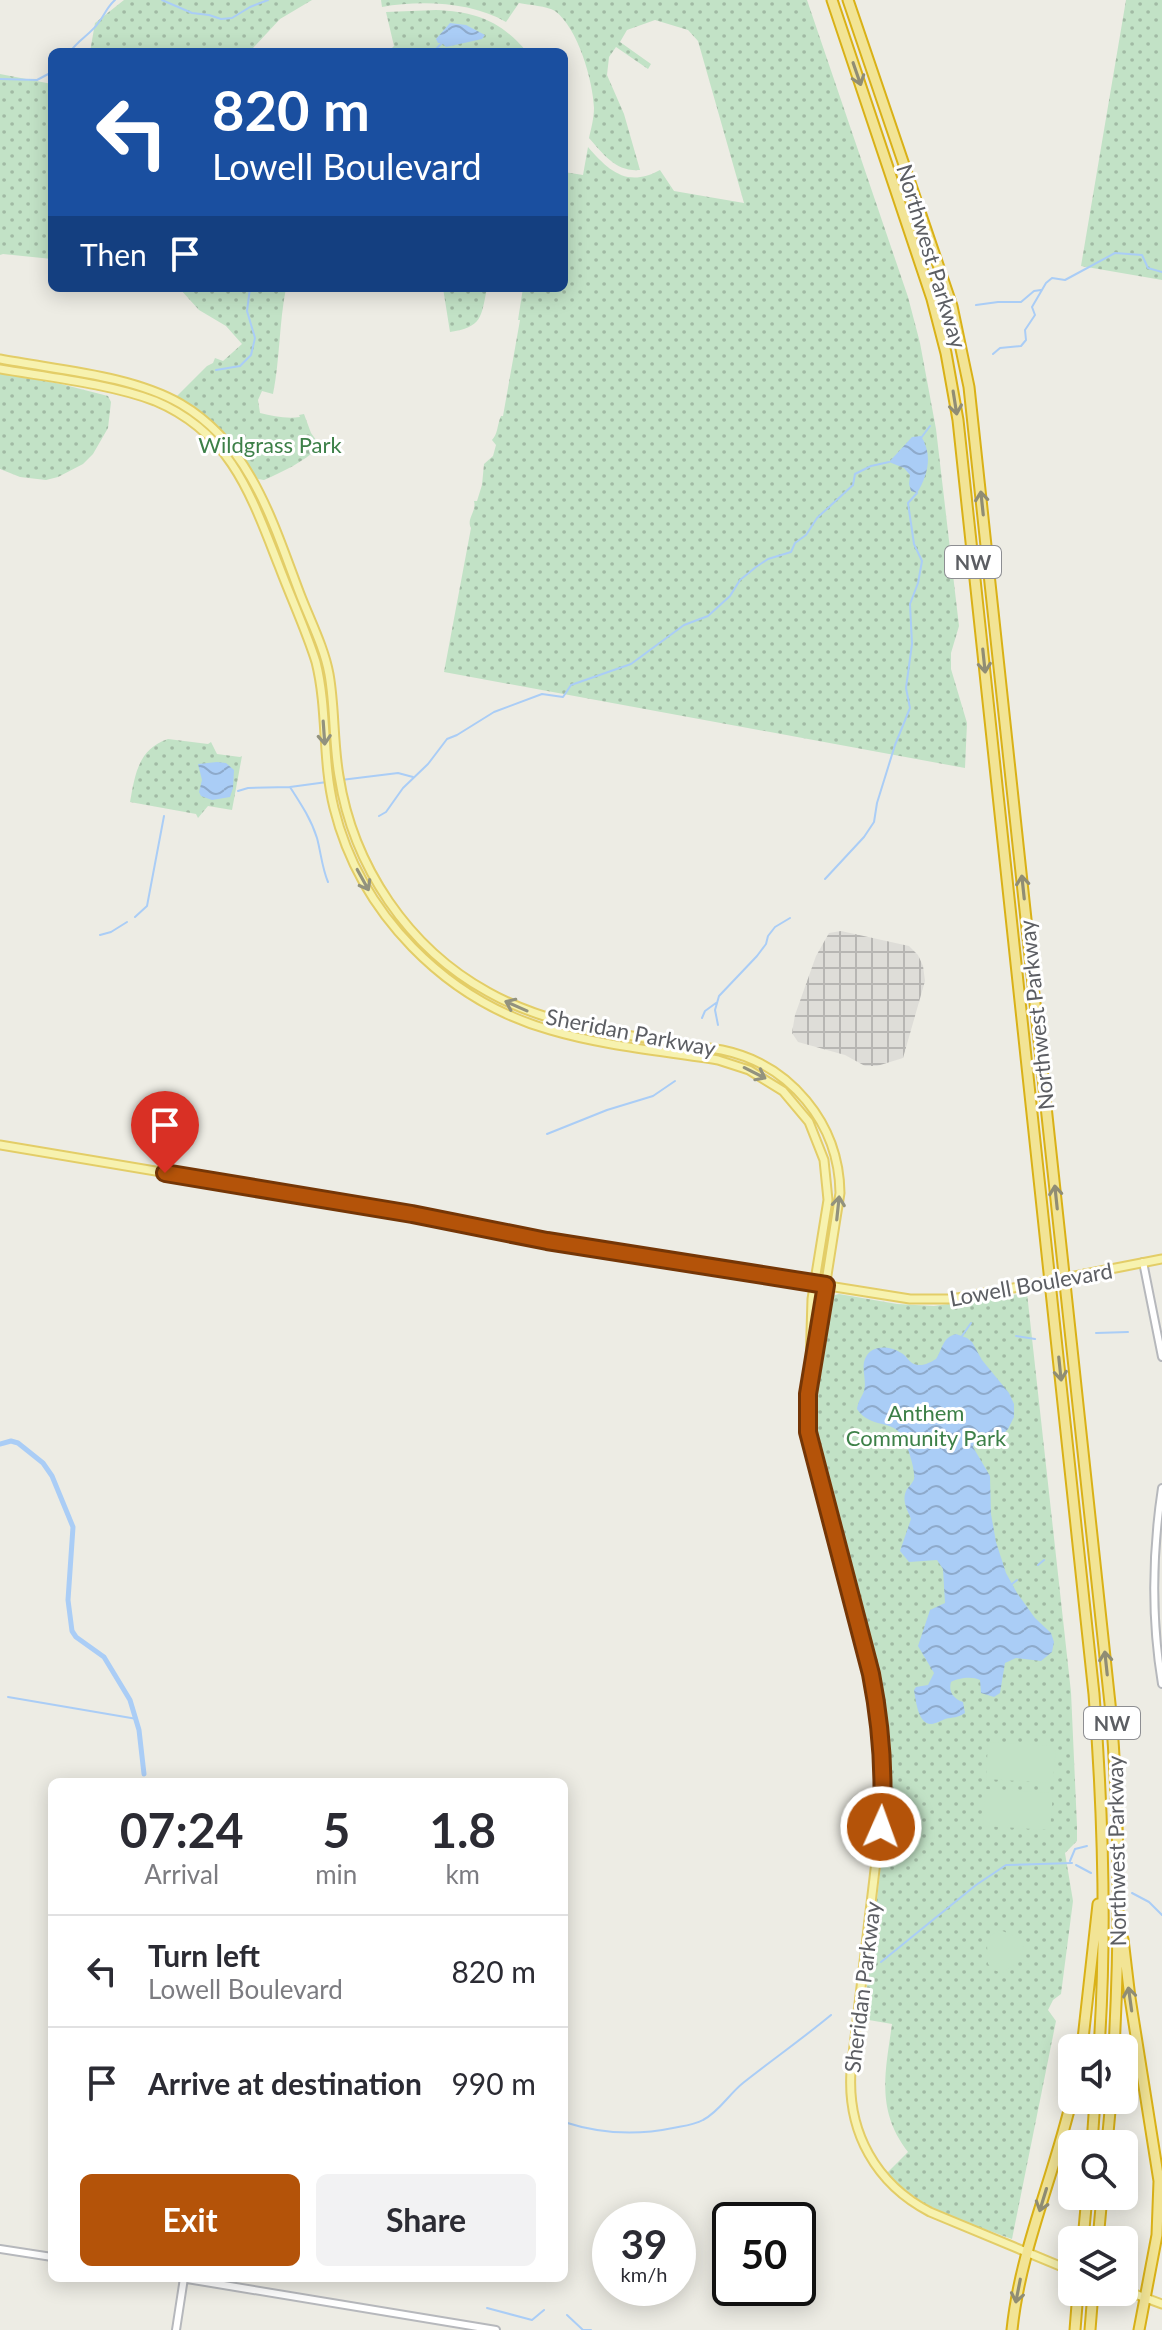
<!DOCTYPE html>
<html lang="en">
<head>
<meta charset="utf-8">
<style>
  body { margin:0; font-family:Lato,sans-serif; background:#f2f2f3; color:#2b2b33; height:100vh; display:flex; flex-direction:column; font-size:30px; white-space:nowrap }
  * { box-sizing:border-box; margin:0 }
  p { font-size:26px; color:#7c7c81 }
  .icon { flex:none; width:44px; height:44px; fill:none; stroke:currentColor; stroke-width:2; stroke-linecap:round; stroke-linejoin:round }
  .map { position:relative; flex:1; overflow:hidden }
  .panel { position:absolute; left:48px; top:1778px; width:520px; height:504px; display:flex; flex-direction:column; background:#fff; border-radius:12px; box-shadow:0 4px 20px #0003 }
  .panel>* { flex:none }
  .guide { position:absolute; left:48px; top:48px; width:520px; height:244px; border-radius:12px; box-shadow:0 4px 20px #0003; background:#1a4fa0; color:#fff; overflow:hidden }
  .tools { position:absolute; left:1058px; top:2034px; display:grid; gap:16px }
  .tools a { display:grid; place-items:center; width:80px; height:80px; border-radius:12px; background:#fff; box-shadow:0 4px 20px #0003; font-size:40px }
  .speed { position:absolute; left:592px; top:2202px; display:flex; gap:16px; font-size:40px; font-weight:700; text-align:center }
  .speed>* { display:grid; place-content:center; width:104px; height:104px; border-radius:50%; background:#fff; box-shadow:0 4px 20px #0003; line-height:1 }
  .speed small { font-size:20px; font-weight:400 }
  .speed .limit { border:4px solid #111; border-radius:12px; background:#fff; color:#111 }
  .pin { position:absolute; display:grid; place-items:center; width:68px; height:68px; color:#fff; margin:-82px -34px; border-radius:50% 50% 50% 0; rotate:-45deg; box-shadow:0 0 8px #0007 }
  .pin .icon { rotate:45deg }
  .me { position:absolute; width:88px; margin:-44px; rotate:2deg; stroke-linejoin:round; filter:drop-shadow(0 0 6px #0008) }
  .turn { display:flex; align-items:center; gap:28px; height:168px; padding:0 32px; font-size:36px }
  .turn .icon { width:104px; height:104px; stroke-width:2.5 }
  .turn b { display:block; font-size:56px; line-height:68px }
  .then { display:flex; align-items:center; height:76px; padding:0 32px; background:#0003; gap:16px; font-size:30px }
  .eta { display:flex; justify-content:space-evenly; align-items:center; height:136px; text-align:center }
  .eta b { font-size:48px; font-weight:700; line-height:56px }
  .action { display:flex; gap:16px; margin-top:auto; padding:16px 32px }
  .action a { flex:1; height:92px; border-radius:12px; background:#b45309; color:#fff; font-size:32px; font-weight:700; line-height:92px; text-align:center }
  .action a+a { background:#f2f2f3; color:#2b2b33 }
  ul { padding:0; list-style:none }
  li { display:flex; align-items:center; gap:24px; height:112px; padding:0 32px; border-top:2px solid #e1e1e2 }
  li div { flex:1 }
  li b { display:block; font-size:30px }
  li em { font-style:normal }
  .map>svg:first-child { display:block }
</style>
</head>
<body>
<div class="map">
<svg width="1162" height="2330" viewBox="0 0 1162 2330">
  <defs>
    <pattern id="industrial-grid" width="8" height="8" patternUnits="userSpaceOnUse" patternTransform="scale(2)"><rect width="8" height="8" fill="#deddd8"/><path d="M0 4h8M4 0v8" fill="none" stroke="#b7b6b3"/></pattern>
    <pattern id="green-dots" width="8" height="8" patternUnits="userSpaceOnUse" patternTransform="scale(2)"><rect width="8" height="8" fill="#c2e2c6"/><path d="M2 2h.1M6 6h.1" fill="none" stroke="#a1baa4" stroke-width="1.8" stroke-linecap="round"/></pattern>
    <pattern id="water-waves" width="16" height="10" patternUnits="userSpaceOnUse" patternTransform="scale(2)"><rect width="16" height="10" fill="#aacdf6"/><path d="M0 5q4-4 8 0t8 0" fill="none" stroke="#8eaacb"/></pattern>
  </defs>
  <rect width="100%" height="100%" fill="#edece4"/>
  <path fill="url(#industrial-grid)" d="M841 931 909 946 918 955 923 966 925 981 903 1058 877 1066H865L845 1055 798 1042 792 1033 795 1015 816 956 829 933Z"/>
  <path fill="url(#green-dots)" d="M124 0H312L280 19 253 48 241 52H90L95 23Z
    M381 0H807L908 297 920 343 936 429 959 626 951 653V669L967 723 965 768 444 672 471 528C466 519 477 511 474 501H477L482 485 484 464 493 456 496 445 492 440C498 434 497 425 501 416H503L520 320H518L523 288H564V172L583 175 588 147C609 171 627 188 660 170L674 191 744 203 698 41 688 30 655 20 627 30 620 42 651 64 648 69 616 47 609 57 607 75 624 114 640 170C616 172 604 155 589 138 591 129 594 118 594 108 593 81 578 28 555 11 547 6 529 5 519 3L506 22C472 2 421 0 382 7Z
    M1126 0H1162V280L1081 266Z
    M436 10C476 12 500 20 527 52H388L394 46 386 12Z
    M0 74 52 84V259L3 254 0 255Z
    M174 288H195L199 292 203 288H286C279 323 280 359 273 394L262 391 258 400 260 413C273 416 286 419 300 417L299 415 304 414 311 433 319 444V447C302 463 284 471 264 480L258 479C251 470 247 460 240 452 222 429 201 412 176 397L207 366 213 363 215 358 223 361 242 344 226 326 199 310 180 289Z
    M443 288H487C481 318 482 327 450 332Z
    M0 373 61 384 108 396 111 402 108 428 93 454 83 464 58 477 46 480 20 477 0 469Z
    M168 739 208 744 211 742 217 754 240 757 242 756 232 810 208 806 198 818 196 814 130 802C135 775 138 749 168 739Z
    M1027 1293 1071 1692 1077 1826V1841L1065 1853 1073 1901 1061 1994 1053 2000 1048 2010 1056 2021 1012 2239C964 2221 923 2212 887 2173L908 2152C876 2110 885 2074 892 2024L863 2019 886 1822 887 1791 884 1721 873 1662 818 1463 811 1430 810 1410 828 1305 832 1296 839 1294 897 1304 934 1306Z"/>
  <path fill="#c2e2c6" d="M988 1742 1056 1746 1053 1783 986 1779Z
    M985 1789 1053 1793 1050 1830 983 1826Z
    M1000 1930 1020 1938 1024 1944 1021 1960 1002 1973 994 1970 988 1964 987 1945 991 1935Z"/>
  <path fill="url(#water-waves)" d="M450 23 466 25 485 35 482 39 446 47 442 43H438L436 39Z
    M921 436C933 455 928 475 917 493L911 491 909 484 910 475 904 468 889 462 912 437Z
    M217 762 226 763 234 770 233 788 230 797 212 800 201 796 199 792 202 780 198 764Z
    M956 1334 967 1338 972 1342 982 1360 1009 1393 1014 1404V1417L1008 1429 1002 1435 975 1439 973 1447 990 1476 991 1514 996 1542 1006 1573 1017 1593 1035 1618 1051 1633 1054 1642 1052 1652 1041 1661 1016 1658 1005 1663 1000 1693 994 1697 981 1693 980 1680C972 1676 958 1678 951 1682 948 1692 954 1699 963 1702L965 1713C958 1718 953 1717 945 1719 943 1720 934 1724 932 1724 918 1725 916 1701 914 1690L916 1687 928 1685 934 1673 918 1646 930 1610 945 1603 943 1569 937 1560 909 1562 900 1551 911 1519C907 1509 901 1500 907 1489 908 1488 914 1481 914 1479 916 1472 907 1444 903 1437 893 1419 870 1429 857 1409 858 1401 862 1397 864 1391 867 1380 861 1369 865 1359 871 1343 892 1346 903 1354 907 1357 909 1361 912 1363 921 1368 929 1363 936 1359 943 1348 942 1338 956 1334Z"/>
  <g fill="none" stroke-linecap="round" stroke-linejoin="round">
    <path stroke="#aacdf6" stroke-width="2" d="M162 0 192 13 209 15 221 19 232 18 250 7 268 0
      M70 52C78 40 91 34 99 22 105 14 107 7 115 0
      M433 52 442 43
      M0 79 37 80 52 72
      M976 305 998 302H1021L1034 291 1041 290
      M993 354 1000 348 1021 346 1026 340 1025 330 1035 315 1032 307 1046 283 1052 278 1065 280 1115 253 1142 255 1148 268 1162 272
      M216 370 240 366 251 355 255 338 247 311 250 288
      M921 438 930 426
      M333 781 398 773 413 777
      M290 787 327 782
      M238 791 248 788 290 787C301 804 311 819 317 838 321 853 322 868 328 882
      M379 816 386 812 403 788 428 764 447 739 457 735 494 712 542 694 563 697 571 685 631 664 684 625 708 616 730 596 740 580 756 567 768 559 791 552 795 543 806 535 817 518 853 485 855 474 871 466 889 462
      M825 879 864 837 874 822 877 803 895 745 910 708 906 688 912 644 910 604 918 583 922 561 914 544 908 503 917 493
      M135 917 147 906 164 816
      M100 935 111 932 127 922
      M702 1018 705 1011 716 1003
      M718 1025 715 1010 719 996 757 956 766 944 768 936 775 927 790 918
      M547 1134 607 1110 653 1096 675 1081
      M1096 1333 1128 1332
      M962 1336 971 1323
      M1016 1336 1035 1339
      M1038 1565 1044 1560
      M1012 1584 1017 1580
      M8 1697 137 1719
      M1070 1861 1075 1849 1087 1846
      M1076 1865 1091 1873
      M1132 1893 1149 1902 1162 1915
      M881 1962 976 1885 1006 1865 1072 1863
      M564 2122C601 2134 635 2136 673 2128 683 2126 694 2125 703 2120 719 2112 729 2094 743 2083 772 2060 802 2039 831 2015
      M487 2308 532 2320 544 2310
      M567 2315 583 2330H591"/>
    <path stroke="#aacdf6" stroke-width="5" d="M0 1444 11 1441 18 1443 43 1463 52 1476 73 1527 68 1600 72 1631 76 1637 104 1657 130 1700 139 1730 144 1774"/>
    <defs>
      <path id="minor" d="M1143 1262 1162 1357
        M1162 1488C1152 1554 1151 1618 1162 1684
        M0 2249 52 2257
        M181 2278 496 2330
        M176 2330 184 2278"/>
      <path id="major" d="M0 359C57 370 131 375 181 404 251 445 273 523 300 594 310 620 324 647 329 674 335 708 333 742 339 776 353 866 408 948 488 992 559 1032 643 1036 722 1050 790 1064 839 1123 840 1193L813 1364
        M0 369C47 377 111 384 155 401 231 433 251 495 279 566 291 598 306 630 316 662 328 710 322 760 334 808 360 913 445 1000 550 1030 604 1046 662 1051 718 1060L749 1070 783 1091 809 1122 824 1160 828 1200 812 1299 808 1432 871 1674 880 1733 882 1811 851 2071C847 2132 876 2184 930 2212L1072 2271
        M0 1145 412 1214 547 1241 910 1299H952L1024 1286
        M1085 1274 1162 1259
        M1124 2290 1162 2304"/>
      <path id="highway" d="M832 0 932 299 946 353 958 420 1094 1694C1103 1812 1107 1930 1099 2048
        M848 0 952 306 969 387 1111 1713C1120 1825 1120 1936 1114 2048
        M1123 1939 1130 1998 1159 2181 1157 2235 1139 2330
        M1082 2048 1098 1904
        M1092 2144 1095 2100
        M1107 2144 1111 2100
        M1083 2240 1087 2196
        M1098 2240 1102 2196
        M1012 2330C1020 2251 1054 2176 1072 2098
        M1075 2330 1078 2292
        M1090 2330 1093 2292"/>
    </defs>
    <use href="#minor" stroke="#b6b8bc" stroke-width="10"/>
    <use href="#major" stroke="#e3cd67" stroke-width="11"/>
    <use href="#highway" stroke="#d9b117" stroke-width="13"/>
    <use href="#minor" stroke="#fff" stroke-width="6"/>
    <use href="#major" stroke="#f7f2af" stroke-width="7"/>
    <use href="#highway" stroke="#f2e495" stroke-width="9"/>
    <defs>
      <path id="major-bridge" d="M1024 1286 1085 1274"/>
    </defs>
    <use href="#major-bridge" stroke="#e3cd67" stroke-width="11" stroke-linecap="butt"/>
    <use href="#major-bridge" stroke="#f7f2af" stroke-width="7"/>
  </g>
  <defs><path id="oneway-shaft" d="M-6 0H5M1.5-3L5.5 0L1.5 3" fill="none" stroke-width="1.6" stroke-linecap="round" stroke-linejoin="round" transform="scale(2)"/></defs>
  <g stroke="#908d74">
    <use href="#oneway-shaft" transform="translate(857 74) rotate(71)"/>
    <use href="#oneway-shaft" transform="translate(955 403) rotate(81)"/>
    <use href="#oneway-shaft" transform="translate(982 503) rotate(-96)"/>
    <use href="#oneway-shaft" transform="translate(984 661) rotate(84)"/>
    <use href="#oneway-shaft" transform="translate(1023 887) rotate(-96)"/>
    <use href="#oneway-shaft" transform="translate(1056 1197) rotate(-96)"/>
    <use href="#oneway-shaft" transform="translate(1060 1369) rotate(84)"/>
    <use href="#oneway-shaft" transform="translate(1106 1663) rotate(-96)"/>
    <use href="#oneway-shaft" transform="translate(1130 1999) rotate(-98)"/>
    <use href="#oneway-shaft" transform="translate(1043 2200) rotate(107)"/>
    <use href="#oneway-shaft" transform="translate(1018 2291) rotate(101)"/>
  </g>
  <g stroke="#92927e">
    <use href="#oneway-shaft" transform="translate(324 733) rotate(86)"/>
    <use href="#oneway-shaft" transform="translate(363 880) rotate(61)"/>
    <use href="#oneway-shaft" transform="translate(516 1006) rotate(-156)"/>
    <use href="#oneway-shaft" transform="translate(755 1073) rotate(27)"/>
    <use href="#oneway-shaft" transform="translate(838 1208) rotate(-84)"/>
  </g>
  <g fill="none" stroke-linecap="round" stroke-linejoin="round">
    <defs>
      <path id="route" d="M165 1173 412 1214 547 1241 826 1285 808 1394V1432L871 1674C881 1725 885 1775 881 1827"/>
    </defs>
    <use href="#route" stroke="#753606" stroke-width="20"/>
    <use href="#route" stroke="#b45309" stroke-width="14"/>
  </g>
  <g text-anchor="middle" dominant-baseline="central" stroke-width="6" stroke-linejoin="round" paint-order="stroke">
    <g fill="#fff" stroke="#8d8e92" stroke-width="2">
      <rect x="945" y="546" width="56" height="32" rx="6"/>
      <rect x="1084" y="1707" width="56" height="32" rx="6"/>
    </g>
    <g font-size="20" font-weight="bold" fill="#5c5e63">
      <text x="973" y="562">NW</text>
      <text x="1112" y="1723">NW</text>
    </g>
    <g font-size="22" fill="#5c5e63" stroke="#fff">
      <text transform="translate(932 256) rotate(73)">Northwest Parkway</text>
      <text transform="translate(1036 1015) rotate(-96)">Northwest Parkway</text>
      <text transform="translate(631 1032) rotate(11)">Sheridan Parkway</text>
      <text transform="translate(1031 1284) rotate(-10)">Lowell Boulevard</text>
      <text transform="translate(1116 1851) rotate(-91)">Northwest Parkway</text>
      <text transform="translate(862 1987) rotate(-83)">Sheridan Parkway</text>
    </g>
    <g font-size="22" fill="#3d8048" stroke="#fff">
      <text x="270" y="444">Wildgrass Park</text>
      <text x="926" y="1412">Anthem<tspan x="926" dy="25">Community Park</tspan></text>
    </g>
  </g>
</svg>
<div class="tools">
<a><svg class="icon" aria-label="sound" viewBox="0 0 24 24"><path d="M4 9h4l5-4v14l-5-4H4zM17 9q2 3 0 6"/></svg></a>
<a><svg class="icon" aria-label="search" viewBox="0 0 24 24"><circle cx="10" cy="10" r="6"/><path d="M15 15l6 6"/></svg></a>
<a><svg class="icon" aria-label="layers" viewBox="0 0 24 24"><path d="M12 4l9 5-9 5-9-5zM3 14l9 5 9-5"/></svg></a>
</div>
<div class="speed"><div>39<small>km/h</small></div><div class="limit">50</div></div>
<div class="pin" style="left:165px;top:1173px;background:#d93025"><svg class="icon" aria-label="arrive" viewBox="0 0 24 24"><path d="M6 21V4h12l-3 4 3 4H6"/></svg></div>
<svg class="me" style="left:881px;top:1827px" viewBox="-20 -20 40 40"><circle r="17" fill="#b45309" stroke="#fff" stroke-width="3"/><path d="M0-11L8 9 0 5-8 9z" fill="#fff"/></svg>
<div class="guide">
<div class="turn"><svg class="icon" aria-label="left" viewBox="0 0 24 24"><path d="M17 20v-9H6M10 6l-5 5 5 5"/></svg><div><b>820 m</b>Lowell Boulevard</div></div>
<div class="then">Then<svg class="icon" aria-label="arrive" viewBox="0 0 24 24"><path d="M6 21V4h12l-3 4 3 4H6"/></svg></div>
</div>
<section class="panel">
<div class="eta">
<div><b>07:24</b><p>Arrival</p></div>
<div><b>5</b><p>min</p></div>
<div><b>1.8</b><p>km</p></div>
</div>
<ul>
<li><svg class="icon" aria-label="left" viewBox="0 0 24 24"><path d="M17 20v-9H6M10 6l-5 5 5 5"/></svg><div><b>Turn left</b><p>Lowell Boulevard</p></div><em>820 m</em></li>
<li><svg class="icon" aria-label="arrive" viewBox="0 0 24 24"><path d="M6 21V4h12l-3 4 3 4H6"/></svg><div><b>Arrive at destination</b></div><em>990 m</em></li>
</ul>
<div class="action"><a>Exit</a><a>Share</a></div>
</section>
</div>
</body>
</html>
